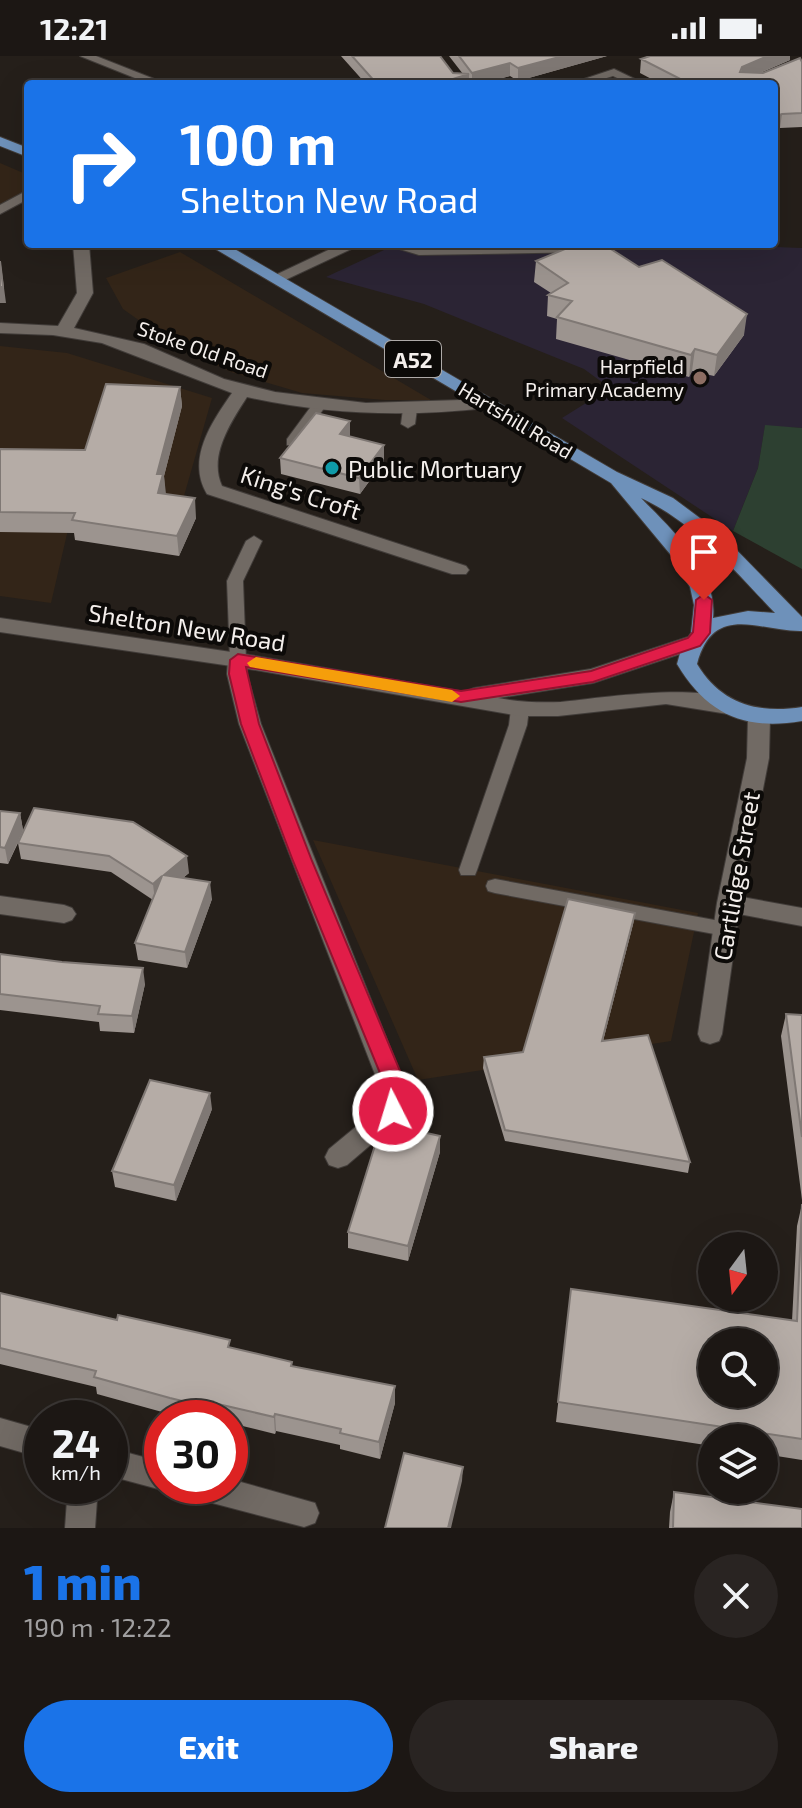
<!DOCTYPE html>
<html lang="en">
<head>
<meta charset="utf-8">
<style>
  body { margin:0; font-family:"Exo 2",sans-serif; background:#292422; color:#f1f3f6; height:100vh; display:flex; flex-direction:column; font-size:30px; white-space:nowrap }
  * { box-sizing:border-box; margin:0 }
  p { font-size:26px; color:#a09fa0 }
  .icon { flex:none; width:44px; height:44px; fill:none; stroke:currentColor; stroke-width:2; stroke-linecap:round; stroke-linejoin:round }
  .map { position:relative; height:1472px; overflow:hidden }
  .drawer { display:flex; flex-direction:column; background:#1c1714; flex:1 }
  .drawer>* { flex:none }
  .guide { position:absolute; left:24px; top:24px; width:754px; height:168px; border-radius:8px; box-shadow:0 8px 32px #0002,0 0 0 2px #3a3634; background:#1a73e8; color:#fff; overflow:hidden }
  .needle { width:52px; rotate:195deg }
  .tools { position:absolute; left:698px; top:1176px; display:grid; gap:16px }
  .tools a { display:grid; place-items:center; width:80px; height:80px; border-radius:50%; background:#1c1714; box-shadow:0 8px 32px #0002,0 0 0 2px #3a3634; font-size:40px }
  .speed { position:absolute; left:24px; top:1344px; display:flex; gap:16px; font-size:40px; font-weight:700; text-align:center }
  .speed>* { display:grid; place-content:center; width:104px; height:104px; border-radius:50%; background:#1c1714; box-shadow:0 8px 32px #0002,0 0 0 2px #3a3634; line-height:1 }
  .speed small { font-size:20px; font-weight:400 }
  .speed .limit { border:12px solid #d22; background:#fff; color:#111 }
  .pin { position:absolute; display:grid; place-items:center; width:68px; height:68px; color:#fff; margin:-82px -34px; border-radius:50% 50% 50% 0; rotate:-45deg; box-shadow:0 0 8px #0007 }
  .pin .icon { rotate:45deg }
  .me { position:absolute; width:88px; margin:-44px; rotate:355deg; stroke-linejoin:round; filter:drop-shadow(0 0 6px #0008) }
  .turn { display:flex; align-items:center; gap:28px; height:168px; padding:0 24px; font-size:36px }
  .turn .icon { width:104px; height:104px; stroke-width:2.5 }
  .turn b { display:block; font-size:56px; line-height:68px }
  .round { display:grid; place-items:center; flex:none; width:84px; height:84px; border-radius:42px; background:#292422 }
  .head { display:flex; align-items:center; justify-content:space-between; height:136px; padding:0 24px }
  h1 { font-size:48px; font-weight:800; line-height:60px; color:#1a73e8 }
  .action { display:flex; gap:16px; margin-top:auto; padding:16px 24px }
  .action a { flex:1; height:92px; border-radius:48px; background:#1a73e8; color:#fff; font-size:32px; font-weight:800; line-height:92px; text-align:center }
  .action a+a { background:#292422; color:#f1f3f6 }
  .status { display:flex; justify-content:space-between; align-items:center; height:56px; padding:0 40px; background:#1c1714; direction:ltr }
  .status svg { height:22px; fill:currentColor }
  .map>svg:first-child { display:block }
</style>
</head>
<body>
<div class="status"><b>12:21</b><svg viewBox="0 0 49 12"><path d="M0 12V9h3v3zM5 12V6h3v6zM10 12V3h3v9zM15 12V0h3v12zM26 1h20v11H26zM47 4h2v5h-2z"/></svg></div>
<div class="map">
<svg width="802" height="1472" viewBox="0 0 802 1472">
  <rect width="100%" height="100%" fill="#251f1a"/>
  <path fill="#332518" d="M0 107 28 119V140L0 156Z
    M180 196 287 259 431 344H385L302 337 231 316 171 287 123 253 106 222Z
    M0 290 67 297 212 342 184 440 166 438 73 452 51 547 0 540Z
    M313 784 698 857 671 985 418 1024Z"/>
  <path fill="#2b2434" d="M397 188H703L802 192V372L765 370 758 412 733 475 562 362 610 332 584 313 424 248 326 221Z"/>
  <path fill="#2d4031" d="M765 369 802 372V513L733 475 758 412Z"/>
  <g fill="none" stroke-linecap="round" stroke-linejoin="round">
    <defs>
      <path id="service" d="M80 0H96L167 28H150Z
        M614 13 645 28H630L613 20 587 28H569Z
        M28 134V143L0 158V149Z
        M383 188 419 191 590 188 597 192 590 196 419 199Z
        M320 344 327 348 325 351 297 389H287V383L315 345Z
        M410 349 417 353 415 368 408 372 401 368 403 353Z
        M254 480 262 485 243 525 246 604 238 610 230 604 227 525 246 485Z
        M520 647 529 653 527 669 477 814 475 819H461L459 814 509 669 511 653Z
        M495 823 725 866 732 868 735 873 732 878 725 880 495 837 488 835 486 830 488 825Z"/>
      <path id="minor" d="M73 188H89L93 237 74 272 144 288 224 323 275 336 366 347 493 343V351L487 352C406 361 327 359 247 341 231 366 208 400 222 430L466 510 469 514 466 518H452L207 438C186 403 212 366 232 337L102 287 53 279 0 277V267L58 270 77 237Z
        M341 188H362L283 225 277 227 269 222Z
        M238 597 248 604 247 618 261 668 409 1039 402 1062 347 1109 338 1112 329 1109 325 1101 329 1093 381 1050 383 1039 239 668 227 618 228 604Z
        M759 655 770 662 769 702 742 841 802 852V870L739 858 722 978 719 985 710 988 701 985 698 978 717 847 747 702 748 662Z
        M0 840 64 849 72 852 76 858 72 864 64 867 0 858Z
        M0 1362 42 1374V1402L0 1390Z
        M110 1392 162 1406V1430H172L162 1434 110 1420Z
        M230 1423 315 1447 319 1457 315 1467 304 1471 201 1444 190 1440 186 1430H230Z
        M68 1430H98L95 1472H65Z"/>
      <path id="secondary" d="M0 562 238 597 465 636 474 632 591 613 694 579 704 586 701 591 593 627 498 642C519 646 540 647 561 646 593 643 720 623 739 651L728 658 666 648 558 660H520L238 611 0 576Z"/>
      <path id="primary" d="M0 81 28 92V101L0 90Z
        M207 188H226L617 416 673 442 720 477 802 561V575C760 576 714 545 697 608 721 648 758 658 802 651V665C744 675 707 658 677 608L682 590 691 577 694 549 690 531 675 504 611 427ZM641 442C695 467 734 514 775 557L748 555 713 562C718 515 671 473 641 442Z"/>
    </defs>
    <use href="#service" stroke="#413c39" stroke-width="2"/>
    <use href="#minor" stroke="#413c39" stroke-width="2"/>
    <use href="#secondary" stroke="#413c39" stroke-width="2"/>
    <use href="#primary" stroke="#413c39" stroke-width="2"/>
    <use href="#service" fill="#716a64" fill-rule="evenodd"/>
    <use href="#minor" fill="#716a64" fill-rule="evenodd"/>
    <use href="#secondary" fill="#716a64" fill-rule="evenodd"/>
    <use href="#primary" fill="#6e91ba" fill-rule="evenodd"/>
  </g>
  <path fill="#9c948f" d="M341 0H440L453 17 463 18 449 0H607L518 25 510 20 480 28H470L469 26V28H366Z
    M641 3 790 4 760 17H763L802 6V71L780 72 774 28H661L640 17Z
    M536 205 744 279 714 320 692 315 689 321 556 283 557 263 547 260 548 239 551 237 534 226Z
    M180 331 182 350 164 420 165 438 196 462 179 500 75 484 74 477 0 476V393L85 394Z
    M350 365V381L384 389V405L360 438 281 418 280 402Z
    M0 755 20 757 23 774 189 817 183 822 212 843 187 912 138 904 135 887 153 844 111 816 21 803 18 787 8 808 0 807Z
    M635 857 633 868 603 985 690 1106 688 1117 505 1085 483 1012 484 1001 523 996Z
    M0 898 145 928 134 977 100 975 99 966 0 954Z
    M786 958 802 959V1144L781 980Z
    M212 1053 176 1145 115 1131 112 1115Z
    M440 1080V1096L408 1205 348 1192V1176Z
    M802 1148V1404L764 1398V1382H712V1390L556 1366 571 1233 792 1265 797 1170Z
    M0 1237 292 1306V1310L395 1347 380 1403 340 1393V1389L276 1375 275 1378 230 1367V1362H186L173 1359 97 1338 96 1331 0 1308Z
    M674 1436 802 1472H669L670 1456Z"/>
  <path fill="#7f7874" d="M563 0H607L518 25V12Z
    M768 0H790V4L740 25 742 11Z
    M510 7V20L480 28H472V17Z
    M469 18V28H436Z
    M782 58 780 72 774 75V61Z
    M1 209 6 247H0V231Z
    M747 258 744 279 714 320 717 299Z
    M695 293 692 315 689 321 691 299Z
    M180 331 182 350 164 420 166 438 158 437 157 418Z
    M350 365V381L340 378Z
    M384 389V405L360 438 359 422Z
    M195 442 196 462 179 500 177 480Z
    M20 757 23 774 8 808 5 792Z
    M187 800 189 817 166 835 164 819Z
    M162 820 155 845 153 828Z
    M210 826 212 843 187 912 185 896Z
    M635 857 633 868 600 996 602 985Z
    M143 912 145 928 134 977 132 960Z
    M210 1037 212 1053 176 1145 174 1129Z
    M440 1080V1096L408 1205V1190Z
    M395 1330V1347L380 1403 379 1386Z
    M209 1346 211 1362H209L207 1351Z
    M275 1358 276 1375 275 1378 274 1361Z
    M463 1411 462 1425 451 1472H448Z"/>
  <path fill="#b5aca6" stroke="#7f7874" stroke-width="2" fill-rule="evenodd" d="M352 0H440L453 17 469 18 437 28H377Z
    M459 0H563L518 12 510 7 472 17Z
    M650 0H768L742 11 740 16 763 17 800 2 802 6V57L782 58 774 61V28H690L641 3Z
    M577 188H603L639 211 662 204 747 258 717 299 695 293 691 299 557 261 572 245 548 239 568 227 536 205Z
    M0 205 3 231H0Z
    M106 328 180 331 157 418H163L158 437 195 442 177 480 72 464 75 457 0 456V393L85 394Z
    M316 357 350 365 340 378 384 389 359 422 280 402Z
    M34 752 133 766 187 800 164 819 210 826 185 896 135 887 162 820 153 828 109 800 18 787Z
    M0 755 20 757 5 792 0 791Z
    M568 843 635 857 602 985 648 979 690 1106 505 1074 484 1001 523 996Z
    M0 898 62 906 143 912 132 960 98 958 100 950 0 938Z
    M786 958 802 959V1081Z
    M150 1024 210 1037 174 1129 112 1115Z
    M382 1067 440 1080 408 1190 348 1176Z
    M802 1148V1383L558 1346 571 1233 797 1265ZM712 1286H764V1338H712Z
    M0 1237 117 1264 118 1259 195 1276 230 1284 228 1291 292 1306 291 1310 395 1330 379 1386 340 1377 341 1373 275 1358 274 1361 209 1346 207 1351 170 1342 94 1321 96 1315 0 1292Z
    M404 1397 463 1411 448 1472H385Z
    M674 1436 802 1453V1472H673Z"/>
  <path fill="#e11d48" stroke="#92132f" stroke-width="2" d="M704 538 712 544 710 577 700 590 593 626 461 646 246 611 259 668 312 805 403 1022 407 1039 404 1055 393 1064 386 1061 382 1022 293 805 241 668 229 618 230 604 238 598 461 635 591 615 688 582 693 576 696 544Z"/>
  <path fill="#f59e0b" d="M256 601 452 634 460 640 452 646 250 611 247 607Z"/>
  <circle fill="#8d6e63" stroke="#0c0a08" stroke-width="3" cx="700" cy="322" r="8"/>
  <circle fill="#0f9aa8" stroke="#0c0a08" stroke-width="3" cx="332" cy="412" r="8"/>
  <g text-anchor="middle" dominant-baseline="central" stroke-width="8" stroke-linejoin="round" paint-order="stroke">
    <g font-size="20" fill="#f4efec" stroke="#0c0a08">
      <text transform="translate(203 293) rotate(19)">Stoke Old Road</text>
      <text transform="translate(516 364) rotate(31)">Hartshill Road</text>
    </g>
    <g font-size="20" fill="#f4efec" stroke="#0c0a08" text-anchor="end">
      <text x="684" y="310">Harpfield<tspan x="684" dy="23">Primary Academy</tspan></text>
    </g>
    <rect fill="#0c0a08" stroke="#aeaaa8" stroke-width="2" x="385" y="285" width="56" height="36" rx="6"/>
    <g font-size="22" font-weight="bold" fill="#f4efec">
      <text x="413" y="303">A52</text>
    </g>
    <g font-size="24" fill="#f4efec" stroke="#0c0a08" text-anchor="start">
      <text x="348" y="412">Public Mortuary</text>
    </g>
    <g font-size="24" fill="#f4efec" stroke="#0c0a08">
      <text transform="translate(301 436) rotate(18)">King's Croft</text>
      <text transform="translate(187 571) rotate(9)">Shelton New Road</text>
      <text transform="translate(736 820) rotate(-80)">Cartlidge Street</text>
    </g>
  </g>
</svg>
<div class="tools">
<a><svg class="needle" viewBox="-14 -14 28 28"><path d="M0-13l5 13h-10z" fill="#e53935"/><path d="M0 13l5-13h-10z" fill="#a09fa0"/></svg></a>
<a><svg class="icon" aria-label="search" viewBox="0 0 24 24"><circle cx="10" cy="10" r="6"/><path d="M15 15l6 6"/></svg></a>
<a><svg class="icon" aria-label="layers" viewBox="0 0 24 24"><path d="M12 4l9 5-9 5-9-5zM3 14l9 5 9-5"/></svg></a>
</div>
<div class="speed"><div>24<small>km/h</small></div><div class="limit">30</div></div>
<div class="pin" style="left:704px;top:544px;background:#d93025"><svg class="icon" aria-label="arrive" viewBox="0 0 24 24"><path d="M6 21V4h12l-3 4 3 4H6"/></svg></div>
<svg class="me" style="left:393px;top:1055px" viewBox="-20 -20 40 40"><circle r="17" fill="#e11d48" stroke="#fff" stroke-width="3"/><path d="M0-11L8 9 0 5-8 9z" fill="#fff"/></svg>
<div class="guide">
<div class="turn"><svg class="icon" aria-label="right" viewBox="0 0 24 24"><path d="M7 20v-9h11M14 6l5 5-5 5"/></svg><div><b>100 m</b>Shelton New Road</div></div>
</div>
</div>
<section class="drawer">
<div class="head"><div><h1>1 min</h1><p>190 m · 12:22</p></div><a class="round"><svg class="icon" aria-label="close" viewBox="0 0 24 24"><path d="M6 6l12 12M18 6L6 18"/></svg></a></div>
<div class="action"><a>Exit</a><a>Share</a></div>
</section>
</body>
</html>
